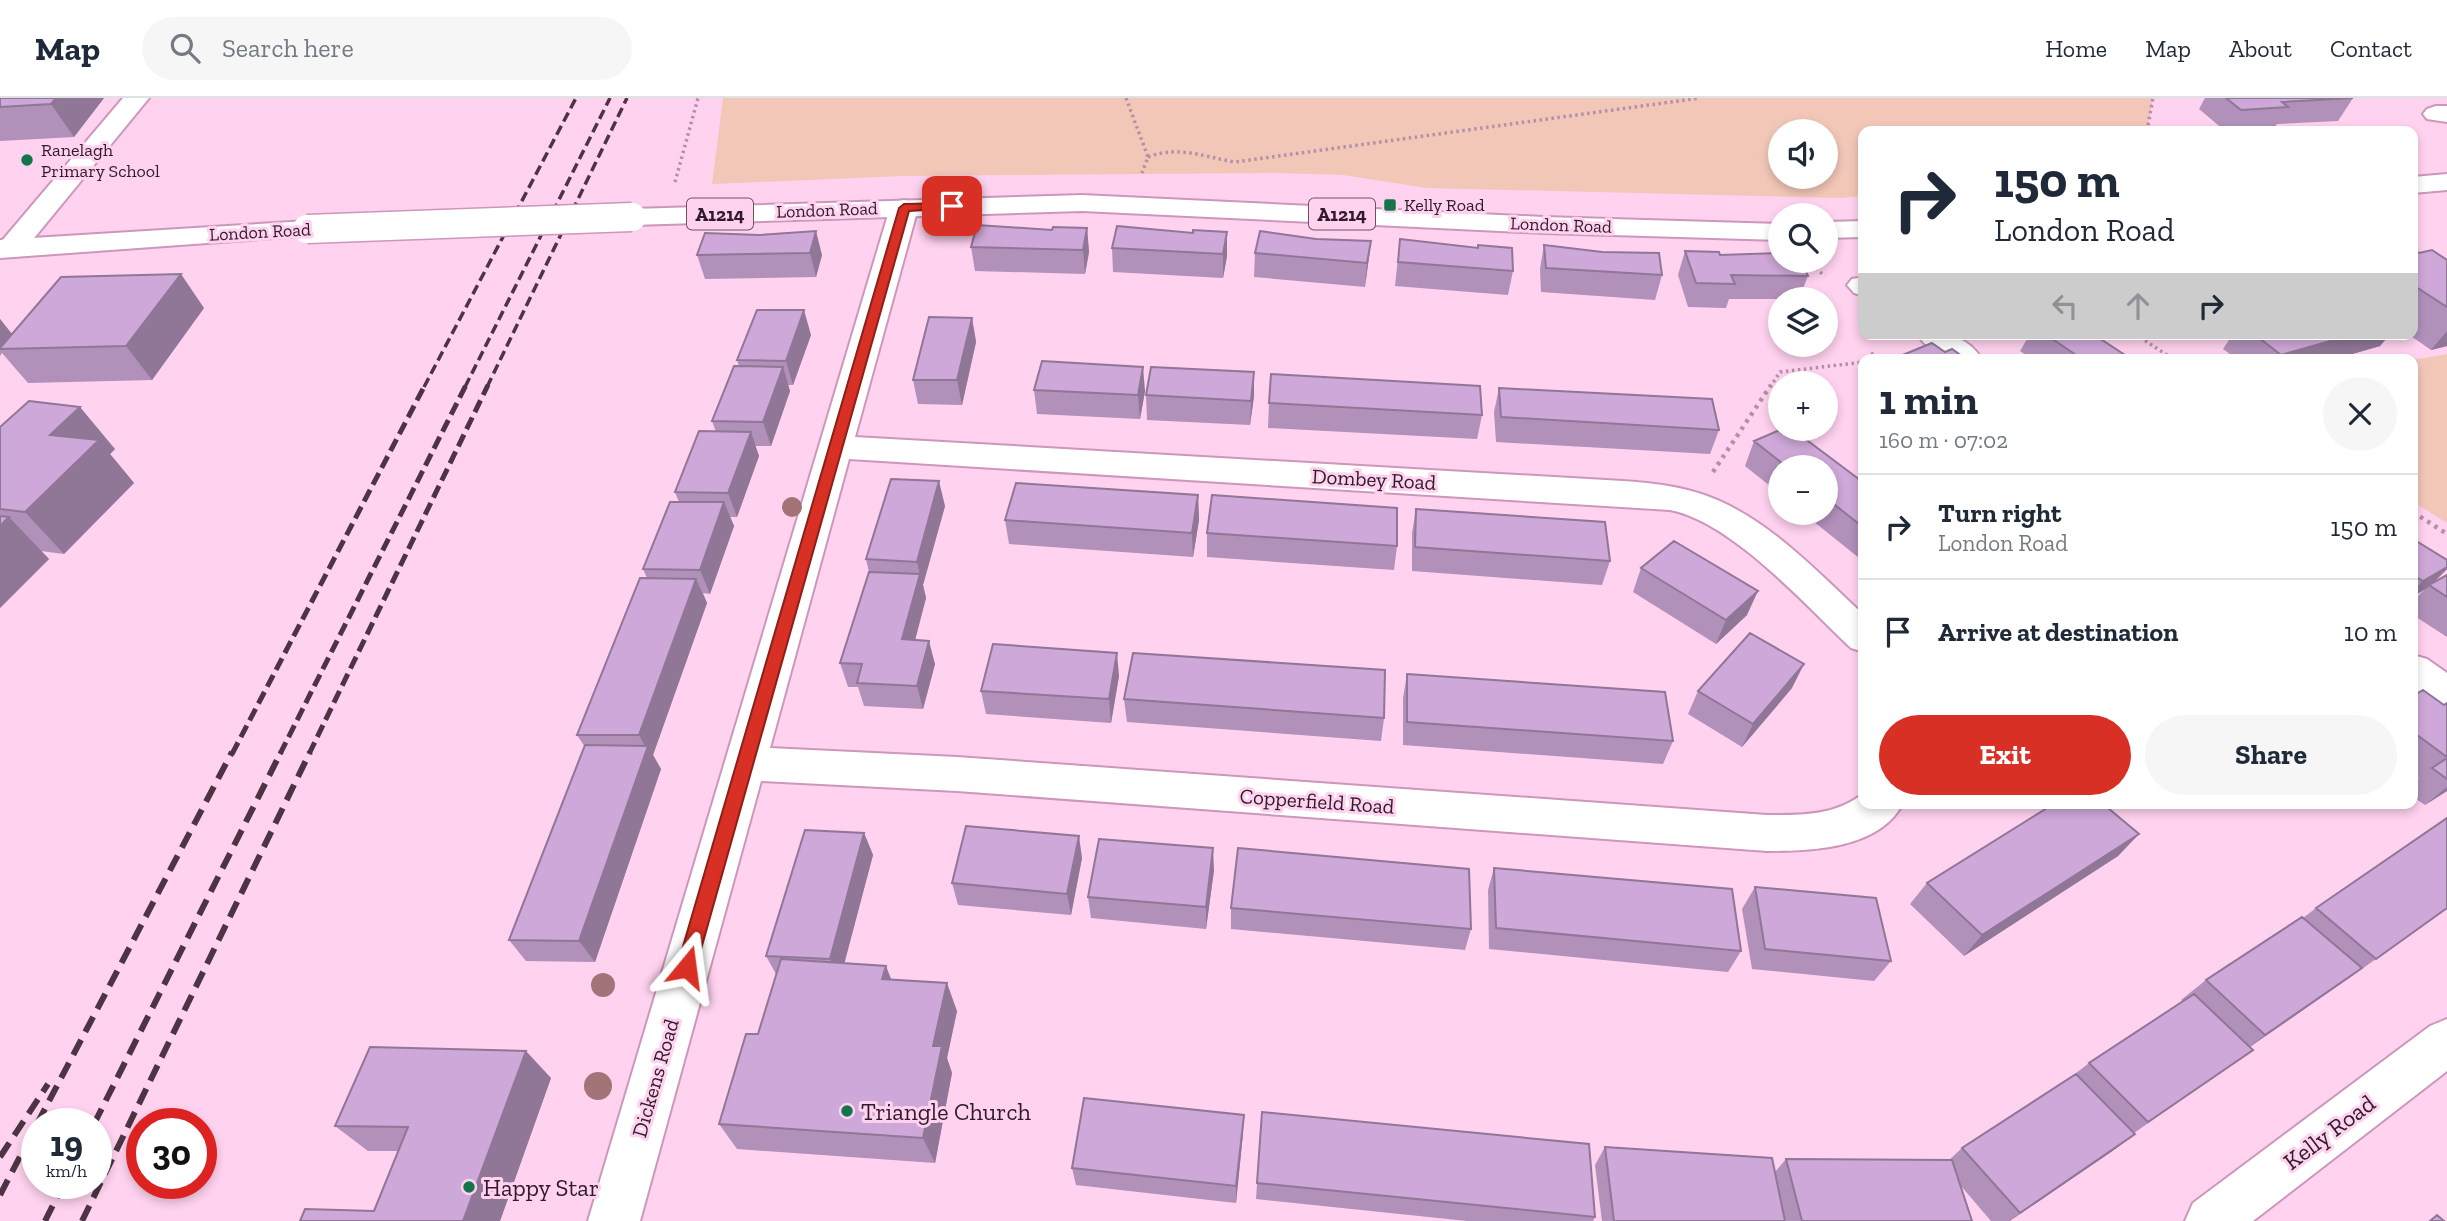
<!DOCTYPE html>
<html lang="en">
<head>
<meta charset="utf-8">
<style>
  body { margin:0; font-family:"Zilla Slab",serif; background:#f6f6f7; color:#1f2937; height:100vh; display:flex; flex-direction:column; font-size:26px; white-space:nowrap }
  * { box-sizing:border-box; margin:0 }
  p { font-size:23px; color:#747a83 }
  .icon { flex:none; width:38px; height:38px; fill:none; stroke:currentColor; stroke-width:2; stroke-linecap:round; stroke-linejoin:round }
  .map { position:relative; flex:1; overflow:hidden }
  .details { position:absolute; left:1858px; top:256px; width:560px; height:455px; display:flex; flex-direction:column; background:#fff; border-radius:14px; box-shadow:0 4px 10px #0003 }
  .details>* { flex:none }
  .hud { position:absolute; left:1858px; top:28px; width:560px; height:214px; border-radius:14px; box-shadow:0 4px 10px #0003; background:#fff; color:#1f2937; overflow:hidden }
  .tools { position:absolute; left:1768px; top:21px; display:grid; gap:14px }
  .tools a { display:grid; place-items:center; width:70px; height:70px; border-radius:50%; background:#fff; box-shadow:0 4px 10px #0003; font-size:35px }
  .speed { position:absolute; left:21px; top:1010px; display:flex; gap:14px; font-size:35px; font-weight:700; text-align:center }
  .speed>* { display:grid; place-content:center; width:91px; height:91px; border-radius:50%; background:#fff; box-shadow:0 4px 10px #0003; line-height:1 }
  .speed small { font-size:18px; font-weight:400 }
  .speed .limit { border:10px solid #d22; background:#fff; color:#111 }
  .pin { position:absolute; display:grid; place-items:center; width:60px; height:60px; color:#fff; margin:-30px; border-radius:14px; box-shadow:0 4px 10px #0006 }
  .me { position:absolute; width:77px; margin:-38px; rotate:16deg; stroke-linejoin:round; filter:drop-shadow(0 0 5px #0008) }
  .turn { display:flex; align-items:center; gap:24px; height:147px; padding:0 21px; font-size:32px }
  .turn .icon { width:91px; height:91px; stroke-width:2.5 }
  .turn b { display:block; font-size:49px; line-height:60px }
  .lanes { display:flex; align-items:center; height:66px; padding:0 21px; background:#0003; justify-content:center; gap:35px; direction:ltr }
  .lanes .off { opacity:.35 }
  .round { display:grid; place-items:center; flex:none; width:74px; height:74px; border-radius:37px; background:#f6f6f7 }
  .summary { display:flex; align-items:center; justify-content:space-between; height:119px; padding:0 21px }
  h1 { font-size:42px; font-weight:800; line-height:52px }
  .action { display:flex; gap:14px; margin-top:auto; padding:14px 21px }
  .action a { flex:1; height:80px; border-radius:42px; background:#d93025; color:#fff; font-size:28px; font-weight:800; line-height:80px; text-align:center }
  .action a+a { background:#f6f6f7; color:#1f2937 }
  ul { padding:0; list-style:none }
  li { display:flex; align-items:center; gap:21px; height:105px; padding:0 21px; border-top:2px solid #e0e1e3 }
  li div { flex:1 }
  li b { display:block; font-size:26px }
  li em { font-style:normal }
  header { display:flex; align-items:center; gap:42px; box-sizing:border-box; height:98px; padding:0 35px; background:#fff; border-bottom:2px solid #e0e1e3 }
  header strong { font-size:33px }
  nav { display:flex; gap:38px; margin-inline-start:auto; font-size:24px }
  .search { width:490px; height:63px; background:#f6f6f7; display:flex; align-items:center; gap:18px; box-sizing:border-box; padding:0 24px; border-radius:38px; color:#747a83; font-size:26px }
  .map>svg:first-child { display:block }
</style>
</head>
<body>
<header>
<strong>Map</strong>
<div class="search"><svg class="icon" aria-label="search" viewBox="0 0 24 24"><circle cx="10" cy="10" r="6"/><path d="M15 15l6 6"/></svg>Search here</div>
<nav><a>Home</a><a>Map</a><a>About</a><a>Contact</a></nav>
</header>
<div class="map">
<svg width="2447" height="1123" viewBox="0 0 2447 1123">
  <rect width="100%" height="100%" fill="#ffd2ef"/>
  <path fill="#f2c7b8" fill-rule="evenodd" d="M723 0H2153L2147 33H1864V98L1841 100 1427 90 1343 77 1276 75 903 78 712 86ZM1780 33H1825V79H1780Z
    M2447 256V425L2413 404V262Z"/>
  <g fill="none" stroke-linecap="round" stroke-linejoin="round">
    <defs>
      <path id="minor" d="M123 0H149L21 156 11 159 1 156V144Z
        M2436 8H2447V24L2427 21 2423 16 2427 11Z
        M904 102 914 104 918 110 855 339 1623 383C1652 385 1680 388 1707 398 1768 420 1817 474 1864 517V554L1851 550C1805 507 1732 424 1670 412L849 361 770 650 957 659 1767 717C1802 717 1835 718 1864 695V705H1903C1880 751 1811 753 1767 753L957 693 761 683 640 1123H588L890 110 894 104Z
        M1864 179V198L1854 195 1847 187 1852 181Z
        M1917 236C1944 236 1965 235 1982 261 1955 261 1934 262 1917 236Z
        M2413 557 2427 561 2447 575V610L2433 606 2413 592Z
        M2447 921V973L2253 1123H2185L2193 1105 2430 928Z"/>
      <path id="major" d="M2447 76V92L2413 95V79Z
        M1082 97 1544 119 1780 126V142L1544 135 1082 113 632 127 622 125 618 119 622 113 632 111Z
        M307 123 317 125 321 131 317 137 0 160V142Z
        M1864 123V139L1825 140V124Z"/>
    </defs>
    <use href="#minor" stroke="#cc97ba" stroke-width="4"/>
    <use href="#major" stroke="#cc97ba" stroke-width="4"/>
    <path stroke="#b490a8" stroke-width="3.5" stroke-dasharray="2.5 3.5" stroke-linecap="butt" d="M1126 0 1148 59 1142 75
      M2147 33 2153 0
      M1148 59C1179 47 1204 59 1235 64L1700 0
      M675 84 698 0
      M1806 163 1825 178
      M2135 236 2173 261
      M1871 255 1879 261
      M1770 289 1780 274 1864 264"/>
    <path stroke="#b490a8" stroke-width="4.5" stroke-dasharray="3.5 5" stroke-linecap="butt" d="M1713 374 1771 287
      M2413 414 2447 436"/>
    <use href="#minor" fill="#fff" fill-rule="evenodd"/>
    <use href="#major" fill="#fff" fill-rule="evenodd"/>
    <path stroke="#4c3444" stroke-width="3.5" stroke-dasharray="10 5" stroke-linecap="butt" d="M424 289 576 0
      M465 289 610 0
      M487 289 627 0"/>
    <path stroke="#4c3444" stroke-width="5" stroke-dasharray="13 6" stroke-linecap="butt" d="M232 656 425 287
      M280 656 466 287
      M309 656 488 287"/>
    <path stroke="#4c3444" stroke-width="6" stroke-dasharray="17 9" stroke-linecap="butt" d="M37 1026 232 654
      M94 1026 281 654
      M0 1059 48 986
      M0 1097 37 1026
      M45 1123 64 1085
      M82 1123 310 654"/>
    <defs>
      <path id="major-bridge" d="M307 131 632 119"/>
    </defs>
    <use href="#major-bridge" stroke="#cc97ba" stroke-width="31" stroke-linecap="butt"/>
    <use href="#major-bridge" stroke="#fff" stroke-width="28"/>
  </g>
  <g fill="#a37377">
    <circle cx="792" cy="409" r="10"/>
    <circle cx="603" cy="887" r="12"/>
    <circle cx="598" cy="988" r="14"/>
  </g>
  <path fill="#b190ba" d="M0 0H104L74 39 0 43Z
    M2205 0H2353L2338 23 2277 26 2273 32 2225 33 2199 11Z
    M1087 130 1089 154 1085 176 975 173 971 149 1052 132Z
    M1227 134V158L1223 180 1113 174 1112 150 1193 135Z
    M705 135 822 157 816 179 705 181 697 157Z
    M1316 141 1371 143 1365 189 1254 179 1255 155Z
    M1400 141 1513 173 1508 197 1395 188Z
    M1544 147 1662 177 1655 202 1541 194 1540 171Z
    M2413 151 2419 155 2447 162V248L2431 252 2408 236H2413Z
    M1685 153 1720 157 1808 178 1799 201H1729L1726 210 1688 209 1678 177Z
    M204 210 152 282 28 285 2 255 0 258V221L12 236Z
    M972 220 976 244 962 307 918 306 913 282Z
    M2030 236H2093L2131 261H2032L2020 253Z
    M2233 236H2390L2380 248 2335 261H2237L2223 251Z
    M811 237 793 287H788L790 293 771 348H755L759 358 737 419H730L734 428 710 496 703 495 707 505 653 657 661 671 595 864 526 863 509 842 585 649 577 637 647 480 643 471 679 404 675 394 716 334 712 323 739 268 737 262Z
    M1254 274V298L1250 327 1147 322 1146 297Z
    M1499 290 1719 332 1710 356 1496 344 1494 314Z
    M1034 292 1145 293 1140 321 1037 316Z
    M1269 305 1482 317 1477 341 1268 330Z
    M0 329 115 351 110 356 134 385 64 456 41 453 49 461 0 510Z
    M1782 331H1792L1864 385V464L1803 415H1825V369H1780V396L1745 368 1754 343Z
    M1198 397 1199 422 1193 459 1009 446 1005 422Z
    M945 408 923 487 926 500 915 542 935 566 923 611 864 608 858 589H848L840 565 869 474 866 461Z
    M1416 411 1610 463 1602 487 1412 473V435Z
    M1207 435 1397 448 1394 472 1207 459Z
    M2413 441 2447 462V471L2432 486 2447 477V539L2413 517V503L2425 491 2413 499Z
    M1641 470 1747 517 1716 546 1633 494Z
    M1407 576 1673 643 1663 666 1403 647V600Z
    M1119 578 1111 625 986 616 981 593Z
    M1792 590 1742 649 1688 616 1698 593Z
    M2413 598 2444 607 2447 605V693L2425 707 2413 699V685L2419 680 2413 676Z
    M1124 601 1384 620 1381 643 1127 624Z
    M864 735 873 757 844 865 891 881 957 913 947 960 952 975 935 1065 737 1051 719 1026 758 936 776 876 766 858Z
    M2139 736 2118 758 1964 858 1910 806 1927 785Z
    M1082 760 1071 817 958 807 952 785Z
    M1494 770 1741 853 1728 874 1489 851 1488 792Z
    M1214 772 1206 831 1091 820 1088 799Z
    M1755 789 1891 863 1874 883 1752 871 1742 811Z
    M1231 810 1471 831 1465 852 1231 831Z
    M2316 810H2447L2348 881 2250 949 2253 952 2134 1035 2135 1036 2111 1054 2010 1123H1991L1961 1088 1972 1123H1602L1595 1067 1605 1049 1775 1074 1786 1061 1949 1062 1962 1050 2075 976 2089 965 2183 904 2181 902 2206 882 2303 820Z
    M551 980 500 1123H300L374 1113 398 1053H368L335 1028Z
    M1262 1014 1595 1119 1593 1123H1467L1256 1101Z
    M1243 1035 1236 1105 1076 1087 1072 1070Z"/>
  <path fill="#907697" d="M56 0H104L74 39 51 6Z
    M1087 130 1089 154 1085 176 1083 152Z
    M816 133 822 157 816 179 810 155Z
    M1227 134V158L1223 180V156Z
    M1371 143 1368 167 1365 189 1367 165Z
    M181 176 204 210 152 282 126 248Z
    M804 212 811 237 793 287 786 263Z
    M972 220 976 244 962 307 957 282Z
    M0 221 15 240 0 251Z
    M2447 233V248L2431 252Z
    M2355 236H2390L2380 248 2335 261H2278L2281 257Z
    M783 269 790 293 771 348 763 324Z
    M1143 269 1145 293 1140 321 1138 297Z
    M1254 274V298L1250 327 1251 303Z
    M80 309 115 351 110 356 134 385 64 456 25 414 50 337Z
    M751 334 759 358 737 419 728 395Z
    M939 383 945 408 923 487 926 500 909 565 902 541 920 477 917 464Z
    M1198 397 1199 422 1193 459 1192 435Z
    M724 404 734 428 710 496 700 472Z
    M9 419 49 461 0 510V428Z
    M2447 469V471L2430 488 2413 499V493L2423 483Z
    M696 481 707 505 653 657 661 671 595 864 579 843 647 652 639 637Z
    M1758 493 1747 517 1716 546 1726 522Z
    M929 543 935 566 923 611 917 588Z
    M1117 555 1119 578 1111 625 1109 601Z
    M1804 566 1792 590 1742 649 1753 626Z
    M2447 689V693L2425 707Z
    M864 735 873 757 840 882 830 861Z
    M2139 736 2118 758 1964 858 1982 837Z
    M1079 738 1082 760 1071 817 1067 796Z
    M1213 750 1214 772 1206 831V809Z
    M886 868 897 896 882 881Z
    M2362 870 2334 890 2239 956 2265 937Z
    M947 885 957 913 947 960 952 975 935 1065 923 1040 933 948Z
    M526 953 551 980 500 1123H463Z
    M1244 1017 1243 1035 1236 1105V1088Z
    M2135 1036 2111 1054 2009 1123 2020 1115Z"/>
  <path fill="#cea8d8" stroke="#907697" stroke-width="2" d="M0 0H56L51 6 0 9Z
    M2226 0H2353L2282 4 2288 9 2241 12Z
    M977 127 1052 132 1053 129 1087 130 1083 152 971 149Z
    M1117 128 1193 135V132L1227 134 1223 156 1112 150Z
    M816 133 810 155 697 157 705 135 759 137Z
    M1260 133 1316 141 1371 143 1367 165 1255 155Z
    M1400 141 1478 150V147L1512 150 1513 173 1398 164Z
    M1544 147 1602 154 1659 155 1662 177 1546 170Z
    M2413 151 2419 155 2432 152 2447 162V209L2413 187Z
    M1685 153 1719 154 1720 157 1780 155V163H1802L1808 178 1731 177 1735 186 1696 185Z
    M181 176 126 248 0 251V250L61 179Z
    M757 212H804L786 263 737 262Z
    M929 219 972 220 957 282H913Z
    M2045 236H2093L2131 261H2082Z
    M2254 236H2355L2281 257Z
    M1932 245 1945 254 1952 251 1966 261H1893Z
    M1042 263 1143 269 1138 297 1034 292Z
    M734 268 783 269 763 324 712 323Z
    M1151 269 1254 274 1251 303 1146 297Z
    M1271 276 1480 288 1482 317 1269 305Z
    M1499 290 1712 301 1719 332 1501 319Z
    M29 303 80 309 50 337 99 342 25 414 0 411V329Z
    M1782 331H1792L1864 385V430L1825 399V369H1787L1754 343Z
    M699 333 751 334 728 395 675 394Z
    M891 381 939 383 917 464 866 461Z
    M1016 385 1198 397 1192 435 1005 422Z
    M1212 397 1397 410V448L1207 435Z
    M670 404H724L700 472 643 471Z
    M1416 411 1605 424 1610 463 1415 449Z
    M0 418 9 419 0 428Z
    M2413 441 2447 462V469L2423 483 2413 477Z
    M1674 443 1758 493 1726 522 1641 470Z
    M869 474 920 476 902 541 929 543 917 588 857 585 862 566 840 565Z
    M2447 477V499L2429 487Z
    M640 480 696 481 639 637H577Z
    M1750 535 1804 566 1753 626 1698 593Z
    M993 546 1117 555 1109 601 981 593Z
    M1133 555 1385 572 1384 620 1124 601Z
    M1407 576 1665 594 1673 643 1407 624Z
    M2423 592 2444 607 2447 605V659L2413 634V598Z
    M585 647 648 648 579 843 509 842Z
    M2447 660V681L2432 670Z
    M2055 705H2102L2139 736 1982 837 1927 785Z
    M2447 720V810L2376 861 2316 810Z
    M966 728 1079 738 1067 796 952 785Z
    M805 732 864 735 830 861 766 858Z
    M1099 741 1213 750 1206 809 1088 799Z
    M1238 750 1469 771 1471 831 1231 810Z
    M1494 770 1732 791 1741 853 1496 830Z
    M1755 789 1876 800 1891 863 1765 851Z
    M2302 819 2362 870 2265 937 2206 882Z
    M781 861 886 868 882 881 947 885 933 948H942L923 1040 719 1026 746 936H758Z
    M2194 896 2253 952 2148 1024 2089 965Z
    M370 949 526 953 463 1123H300L305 1111 374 1113 408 1029 335 1028Z
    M2076 976 2135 1036 2020 1115 1962 1050Z
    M1084 1000 1244 1017 1236 1088 1072 1070Z
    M1262 1014 1589 1046 1595 1119 1257 1085Z
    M1605 1049 1772 1060 1785 1123H1614Z
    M1786 1061 1952 1062 1972 1123H1802Z
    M2437 1117 2444 1123H2430Z"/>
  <path fill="#d93025" stroke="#8d1f18" stroke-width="2" d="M952 105 956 106V110L909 113 696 869 694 875 687 878 680 875 677 869 899 110 904 106Z"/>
  <g fill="#12754c" stroke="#ffd2ef" stroke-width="2.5">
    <circle cx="27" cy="62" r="7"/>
    <rect x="1383" y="100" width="14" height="14" rx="3.5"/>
    <circle cx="847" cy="1013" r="7"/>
    <circle cx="469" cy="1089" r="7"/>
  </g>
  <g text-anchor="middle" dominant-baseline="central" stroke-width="6" stroke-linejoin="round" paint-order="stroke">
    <g font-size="18" fill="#2f1b29" stroke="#ffd2ef" text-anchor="start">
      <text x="41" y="52">Ranelagh<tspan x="41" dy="21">Primary School</tspan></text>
      <text x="1404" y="107">Kelly Road</text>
    </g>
    <g font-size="18" fill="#2f1b29" stroke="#ffd2ef">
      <text transform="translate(827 112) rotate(-2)">London Road</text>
      <text transform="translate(1561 127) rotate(2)">London Road</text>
      <text transform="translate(260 134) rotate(-3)">London Road</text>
    </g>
    <g fill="#ffd2ef" stroke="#6d5264" stroke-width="2">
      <rect x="687" y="100.5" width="66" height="31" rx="5"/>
      <rect x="1309" y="100.5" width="66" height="31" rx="5"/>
    </g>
    <g font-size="19" font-weight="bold" fill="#2f1b29">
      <text x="720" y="116">A1214</text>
      <text x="1342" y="116">A1214</text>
    </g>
    <g font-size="21" fill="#2f1b29" stroke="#ffd2ef">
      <text transform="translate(1374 381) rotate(3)">Dombey Road</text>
      <text transform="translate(1317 703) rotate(4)">Copperfield Road</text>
      <text transform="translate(655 980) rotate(-74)">Dickens Road</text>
    </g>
    <g font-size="24" fill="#2f1b29" stroke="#ffd2ef" text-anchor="start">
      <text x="861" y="1013">Triangle Church</text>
      <text x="483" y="1089">Happy Star</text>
    </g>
    <g font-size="24" fill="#2f1b29" stroke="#ffd2ef">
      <text transform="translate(2329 1034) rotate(-37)">Kelly Road</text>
    </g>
  </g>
</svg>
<div class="tools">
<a><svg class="icon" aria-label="sound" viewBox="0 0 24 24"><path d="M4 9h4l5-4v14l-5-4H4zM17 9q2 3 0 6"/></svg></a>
<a><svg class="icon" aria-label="search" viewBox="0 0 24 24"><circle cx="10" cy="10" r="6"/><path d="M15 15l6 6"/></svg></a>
<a><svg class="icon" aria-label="layers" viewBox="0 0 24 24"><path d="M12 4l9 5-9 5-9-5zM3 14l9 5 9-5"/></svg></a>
<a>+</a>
<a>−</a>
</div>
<div class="speed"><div>19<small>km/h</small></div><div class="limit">30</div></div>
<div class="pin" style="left:952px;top:108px;background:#d93025"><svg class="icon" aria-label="arrive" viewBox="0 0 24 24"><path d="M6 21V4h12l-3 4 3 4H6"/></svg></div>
<svg class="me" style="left:687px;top:869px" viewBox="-20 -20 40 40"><path d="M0-17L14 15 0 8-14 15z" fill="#d93025" stroke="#fff" stroke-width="4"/></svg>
<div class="hud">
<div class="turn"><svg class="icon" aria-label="right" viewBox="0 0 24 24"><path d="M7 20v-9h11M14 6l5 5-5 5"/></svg><div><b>150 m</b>London Road</div></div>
<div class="lanes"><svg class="icon off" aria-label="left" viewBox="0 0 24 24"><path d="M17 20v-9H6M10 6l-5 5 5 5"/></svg><svg class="icon off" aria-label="ahead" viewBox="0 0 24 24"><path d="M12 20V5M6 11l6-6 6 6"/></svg><svg class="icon" aria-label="right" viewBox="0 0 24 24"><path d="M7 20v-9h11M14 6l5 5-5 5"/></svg></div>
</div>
<section class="details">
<div class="summary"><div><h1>1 min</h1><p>160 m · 07:02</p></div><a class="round"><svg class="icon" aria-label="close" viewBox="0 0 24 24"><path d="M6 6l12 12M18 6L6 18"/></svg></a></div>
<ul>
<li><svg class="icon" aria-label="right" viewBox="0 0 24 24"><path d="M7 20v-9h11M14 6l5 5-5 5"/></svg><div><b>Turn right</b><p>London Road</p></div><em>150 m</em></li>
<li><svg class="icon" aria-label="arrive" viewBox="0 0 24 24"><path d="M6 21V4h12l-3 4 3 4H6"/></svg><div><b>Arrive at destination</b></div><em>10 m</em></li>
</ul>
<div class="action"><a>Exit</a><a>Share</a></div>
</section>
</div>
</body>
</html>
